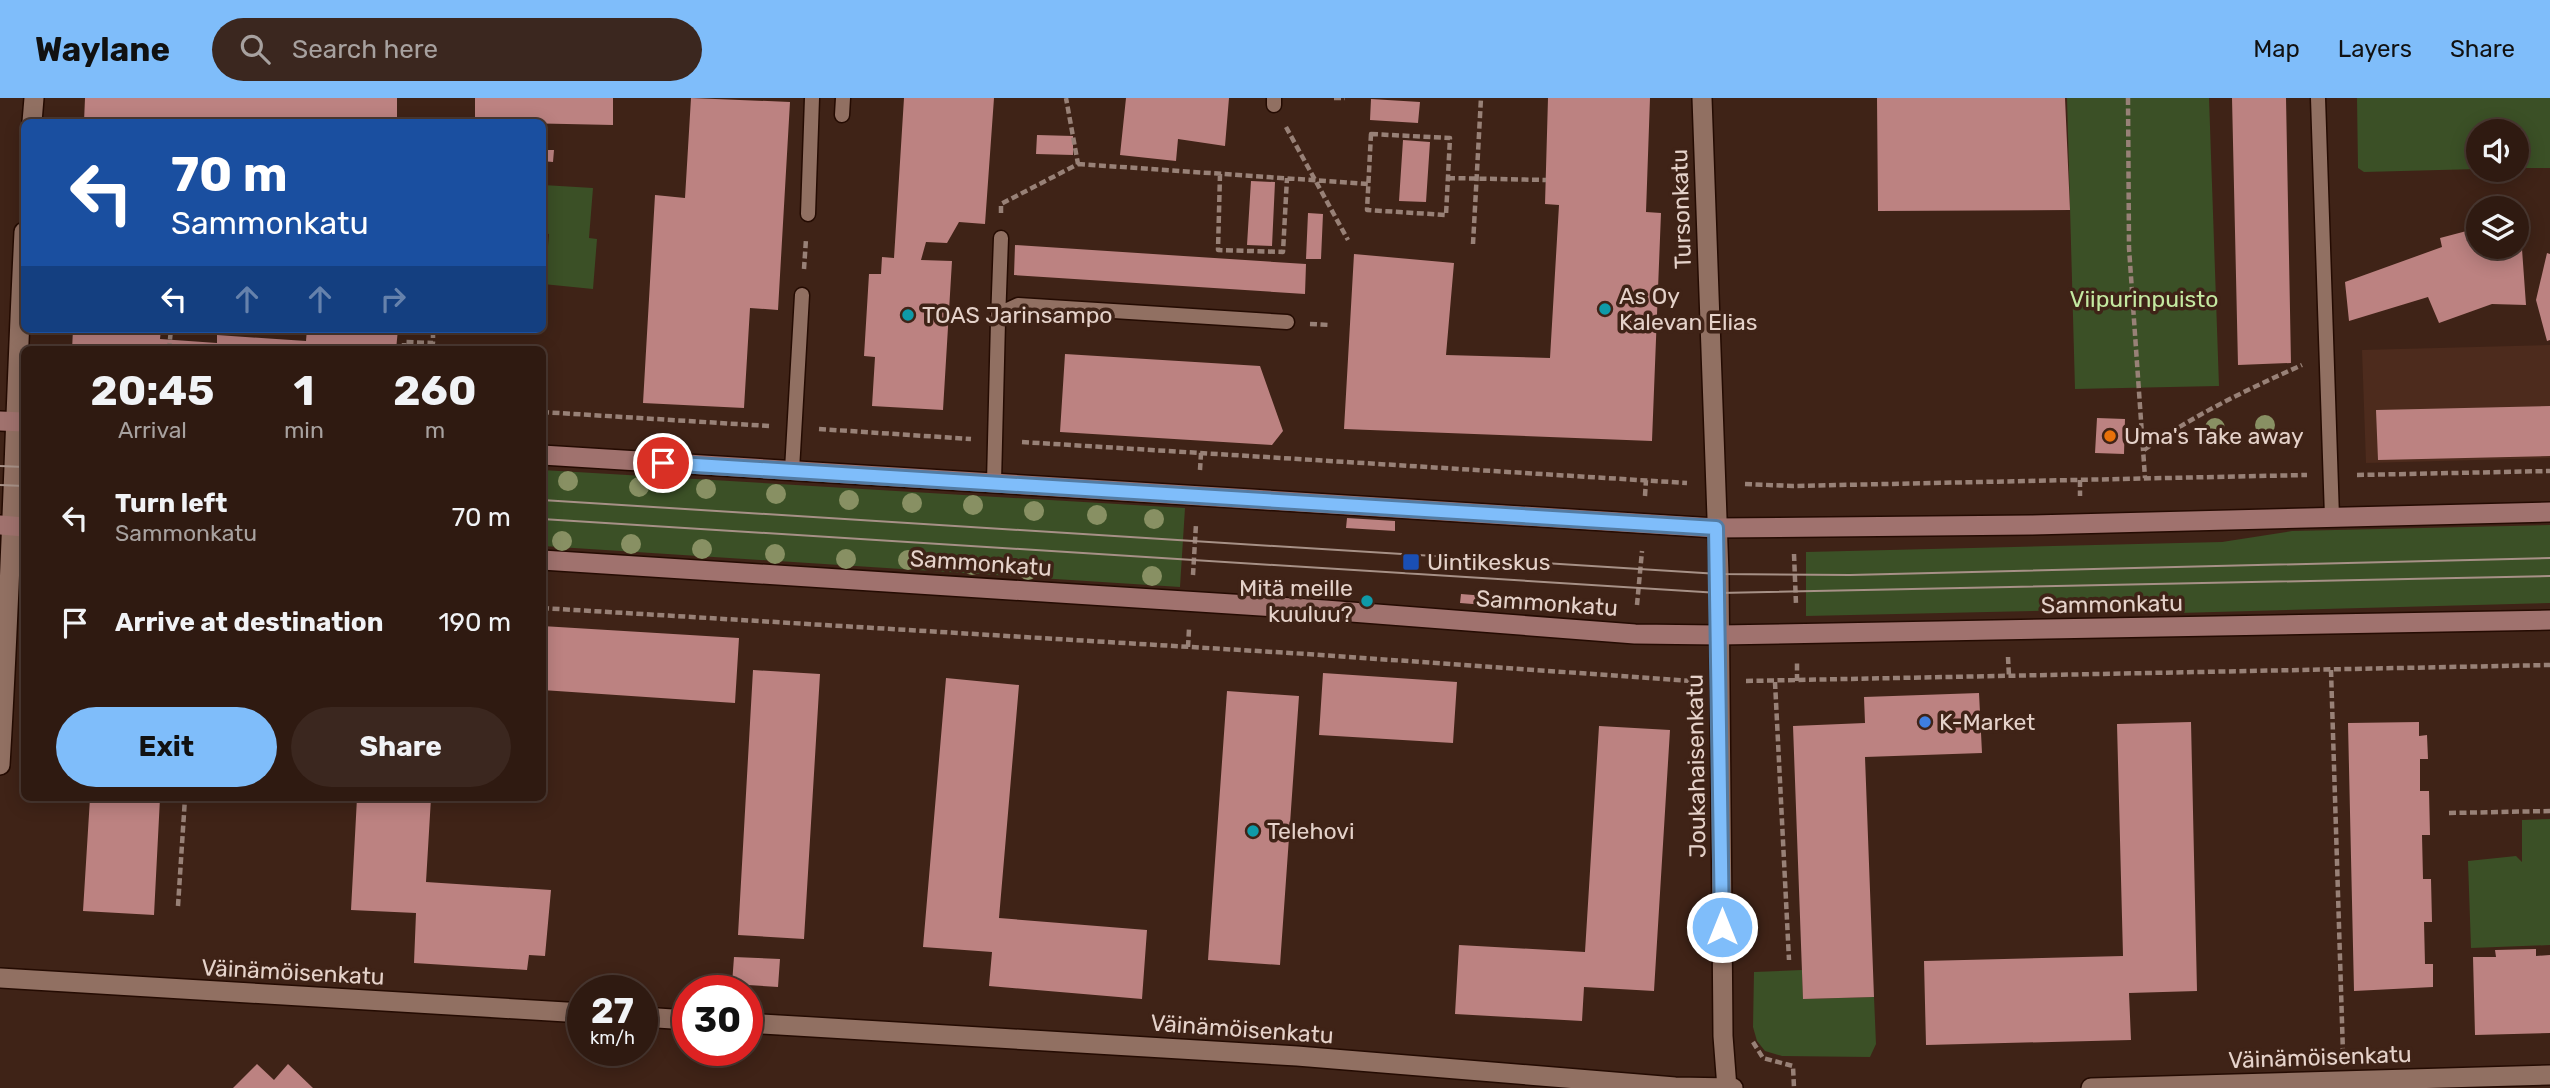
<!DOCTYPE html>
<html lang="en">
<head>
<meta charset="utf-8">
<style>
  body { margin:0; font-family:Rubik,sans-serif; background:#3b271f; color:#f1f3f6; height:100vh; display:flex; flex-direction:column; font-size:26px; white-space:nowrap }
  * { box-sizing:border-box; margin:0 }
  p { font-size:23px; color:#a7a19f }
  .icon { flex:none; width:38px; height:38px; fill:none; stroke:currentColor; stroke-width:2; stroke-linecap:round; stroke-linejoin:round }
  .map { position:relative; flex:1; overflow:hidden }
  .side { position:absolute; left:21px; top:248px; width:525px; height:455px; display:flex; flex-direction:column; background:#2f1a11; border-radius:10px; box-shadow:0 4px 18px #0003,0 0 0 2px #4a3831 }
  .side>* { flex:none }
  .banner { position:absolute; left:21px; top:21px; width:525px; height:214px; border-radius:10px; box-shadow:0 4px 18px #0003,0 0 0 2px #4a3831; background:#1a4fa0; color:#fff; overflow:hidden }
  .controls { position:absolute; left:2466px; top:21px; display:grid; gap:14px }
  .controls a { display:grid; place-items:center; width:63px; height:63px; border-radius:50%; background:#2f1a11; box-shadow:0 4px 18px #0003,0 0 0 2px #4a3831; font-size:35px }
  .speed { position:absolute; left:567px; top:877px; display:flex; gap:14px; font-size:35px; font-weight:700; text-align:center }
  .speed>* { display:grid; place-content:center; width:91px; height:91px; border-radius:50%; background:#2f1a11; box-shadow:0 4px 18px #0003,0 0 0 2px #4a3831; line-height:1 }
  .speed small { font-size:18px; font-weight:400 }
  .speed .limit { border:10px solid #d22; background:#fff; color:#111 }
  .pin { position:absolute; display:grid; place-items:center; width:60px; height:60px; color:#fff; margin:-30px; border:4px solid #fff; border-radius:50%; box-shadow:0 2px 7px #0007 }
  .me { position:absolute; width:77px; margin:-38px; rotate:0deg; stroke-linejoin:round; filter:drop-shadow(0 0 5px #0008) }
  .turn { display:flex; align-items:center; gap:24px; height:147px; padding:0 35px; font-size:32px }
  .turn .icon { width:91px; height:91px; stroke-width:2.5 }
  .turn b { display:block; font-size:49px; line-height:60px }
  .lanes { display:flex; align-items:center; height:66px; padding:0 35px; background:#0003; justify-content:center; gap:35px; direction:ltr }
  .lanes .off { opacity:.35 }
  .eta { display:flex; justify-content:space-evenly; align-items:center; height:119px; text-align:center }
  .eta b { font-size:42px; font-weight:700; line-height:49px }
  .button { display:flex; gap:14px; margin-top:auto; padding:14px 35px }
  .button a { flex:1; height:80px; border-radius:42px; background:#7fbdfa; color:#111; font-size:28px; font-weight:700; line-height:80px; text-align:center }
  .button a+a { background:#3b271f; color:#f1f3f6 }
  ul { padding:0; list-style:none }
  li { display:flex; align-items:center; gap:21px; height:105px; padding:0 35px }
  li div { flex:1 }
  li b { display:block; font-size:26px }
  li em { font-style:normal }
  header { display:flex; align-items:center; gap:42px; box-sizing:border-box; height:98px; padding:0 35px; background:#7fbdfa; color:#111 }
  header strong { font-size:33px }
  nav { display:flex; gap:38px; margin-inline-start:auto; font-size:24px }
  .search { width:490px; height:63px; background:#3b271f; display:flex; align-items:center; gap:18px; box-sizing:border-box; padding:0 24px; border-radius:38px; color:#a7a19f; font-size:26px }
  .map>svg:first-child { display:block }
</style>
</head>
<body>
<header>
<strong>Waylane</strong>
<div class="search"><svg class="icon" aria-label="search" viewBox="0 0 24 24"><circle cx="10" cy="10" r="6"/><path d="M15 15l6 6"/></svg>Search here</div>
<nav><a>Map</a><a>Layers</a><a>Share</a></nav>
</header>
<div class="map">
<svg width="2550" height="990" viewBox="0 0 2550 990">
  <rect width="100%" height="100%" fill="#3f2317"/>
  <path fill="#4d2b1d" d="M2550 247V360L2366 365 2362 252Z"/>
  <path fill="#3b5026" d="M2067 0H2209L2219 288 2075 291Z
    M2357 0H2550V70H2517L2516 33H2478V71L2364 74 2358 70Z
    M543 87 593 90 589 140 597 141 593 191 543 186V161L547 160 549 136 543 135Z
    M542 372 1185 410 1180 489 543 448Z
    M2550 427V505L2142 516 2077 512 1806 518V454L2222 444 2292 433Z
    M2550 721V847L2471 850 2468 763 2516 758 2522 764V722Z
    M1802 872 1803 901 1874 899 1876 946 1870 959 1782 958 1765 953 1757 943 1753 929 1754 874Z"/>
  <path fill="#bc8281" d="M85 0H397V24H84Z
    M475 0H613V27L475 24Z
    M691 0 790 4 778 212 750 210 744 310 643 305 655 97 685 100Z
    M904 0H994L985 126 959 124 947 145 926 144 921 162 952 163 943 312 872 308 875 259 864 258 869 176H881L882 159 894 160Z
    M1126 0H1229L1225 48 1178 41 1176 63 1120 57Z
    M1548 0H1650L1646 114 1661 115 1652 343 1344 331 1354 156 1454 165 1446 257 1550 260 1559 107 1545 106Z
    M1877 0H2065L2070 112 1878 113Z
    M2232 0H2286L2291 265 2238 267Z
    M1371 1 1420 4 1418 25 1370 22Z
    M1037 37 1073 38V57L1036 56Z
    M1403 42 1430 44 1426 104 1399 103Z
    M542 52H554L553 64 542 63Z
    M1251 83 1275 84 1272 148 1247 147Z
    M1308 115 1323 116 1321 161H1306Z
    M2478 130V149H2516V137H2521L2526 207 2492 206 2439 225 2428 199 2349 223 2345 184 2442 149 2440 140Z
    M1015 147 1306 166 1305 196 1014 177Z
    M2547 155 2550 156V242L2547 243 2536 202Z
    M73 231H161L160 241 217 245V237L306 243 307 231H398L396 252H72Z
    M1065 256 1260 268 1283 333 1272 347 1060 334Z
    M2550 308V358L2378 362 2376 312Z
    M2097 320 2125 321 2124 356 2095 355Z
    M1347 420 1395 423V433L1346 430Z
    M1461 496 1510 500V509L1460 505Z
    M542 528 739 540 735 605 542 592Z
    M753 572 820 576 804 841 738 837Z
    M1323 575 1457 584 1453 645 1319 637Z
    M946 580 1019 587 999 820 1147 832 1142 901 989 888 992 854 923 849Z
    M1227 593 1299 598 1280 867 1208 862Z
    M1979 595 1982 655 1865 659 1874 899 1803 901 1793 628 1865 625 1864 599Z
    M2191 624 2197 893 2129 895 2131 942 1926 947 1924 863 2123 858 2117 626Z
    M2419 624V638L2427 637 2428 661H2420V693H2429L2430 737H2422L2423 781H2431L2432 824H2424L2425 866H2433V889L2354 893 2348 625Z
    M1599 628 1670 632 1654 893 1584 889 1582 923 1455 916 1459 847 1585 854Z
    M90 700H160L154 817 83 813Z
    M357 700H431L426 784 551 792 545 858 529 857 527 872 414 865 416 815 351 812Z
    M2536 851V858L2550 857V935L2475 937 2473 859H2496L2495 852Z
    M734 859 780 861 778 889 732 886Z
    M257 966 274 982 288 966 313 990H233Z"/>
  <g fill="none" stroke-linecap="round" stroke-linejoin="round">
    <defs>
      <path id="service" d="M2318 0 2332 419
        M1274 7V0
        M842 17 843 0
        M808 116 812 0
        M998 223 1001 140
        M792 372 802 197
        M994 384 998 223 1005 213 1018 207 1287 224"/>
      <path id="minor" d="M1702 0 1719 476 1723 938 1727 990
        M32 24 34 0
        M0 667C11 489 15 312 24 134
        M0 880 583 915
        M642 919 688 922
        M747 925 1297 958 1675 989 1733 990
        M2091 990 2550 977"/>
      <path id="secondary" d="M0 323 24 324
        M542 357 1716 430 2031 427 2550 414
        M0 427 24 429
        M542 462 1325 512 1635 536 1719 537 2550 522"/>
    </defs>
    <use href="#service" stroke="#240b02" stroke-width="17"/>
    <use href="#minor" stroke="#240b02" stroke-width="22"/>
    <use href="#secondary" stroke="#240b02" stroke-width="22"/>
    <path stroke="#988177" stroke-width="4.5" stroke-dasharray="7 3.5" stroke-linecap="butt" d="M1334 0H1345
      M2128 0 2129 150 2145 380
      M1286 29 1348 142
      M1371 36 1450 40 1446 117 1367 112Z
      M542 58H545
      M1078 66 1369 86
      M1220 76 1218 152 1283 154 1287 80
      M1448 80 1546 82
      M1001 115V106L1078 66 1066 0
      M1473 146 1481 0
      M804 171 806 141
      M1310 226 1330 227
      M177 231H206
      M169 252 171 231
      M404 252V244L433 245V231
      M542 314 769 328
      M819 331 971 341
      M1022 344 1687 385
      M2144 352C2194 317 2246 292 2302 267
      M1200 372 1201 355
      M2357 377 2550 373
      M2080 382V398
      M1745 386 1793 388 2307 377
      M1645 398 1646 382
      M1794 456 1796 506
      M1193 477 1196 426
      M1637 507 1642 453
      M542 510 1307 556 1692 583
      M1188 549 1189 531
      M2008 559 2009 579
      M2331 572 2343 956
      M1746 583 2550 567
      M1797 583V564
      M1775 584 1789 862
      M2449 715 2550 713
      M178 808 185 700
      M1753 944 1763 960 1793 968 1794 990"/>
    <use href="#service" stroke="#917062" stroke-width="14"/>
    <use href="#minor" stroke="#917062" stroke-width="19"/>
    <use href="#secondary" stroke="#a0726e" stroke-width="19"/>
    <path stroke="#a79187" stroke-width="2" d="M0 368 24 369
      M0 387 24 388
      M542 402 1719 476 1850 477 2550 460
      M542 421 1719 495 2550 478"/>
  </g>
  <g fill="#889063">
    <circle cx="2265" cy="327" r="10"/>
    <circle cx="2215" cy="330" r="10"/>
    <circle cx="568" cy="383" r="10"/>
    <circle cx="639" cy="389" r="10"/>
    <circle cx="706" cy="391" r="10"/>
    <circle cx="776" cy="396" r="10"/>
    <circle cx="849" cy="402" r="10"/>
    <circle cx="912" cy="405" r="10"/>
    <circle cx="973" cy="407" r="10"/>
    <circle cx="1034" cy="413" r="10"/>
    <circle cx="1097" cy="417" r="10"/>
    <circle cx="1154" cy="421" r="10"/>
    <circle cx="562" cy="443" r="10"/>
    <circle cx="631" cy="446" r="10"/>
    <circle cx="702" cy="451" r="10"/>
    <circle cx="775" cy="456" r="10"/>
    <circle cx="846" cy="461" r="10"/>
    <circle cx="908" cy="462" r="10"/>
    <circle cx="972" cy="467" r="10"/>
    <circle cx="1028" cy="472" r="10"/>
    <circle cx="1152" cy="478" r="10"/>
  </g>
  <g fill="none" stroke-linecap="round" stroke-linejoin="round">
    <defs>
      <path id="route" d="M663 365 1716 430 1722 829"/>
    </defs>
    <use href="#route" stroke="#537ba2" stroke-width="18"/>
    <use href="#route" stroke="#7fbdfa" stroke-width="12"/>
  </g>
  <g fill="#0f9aa8" stroke="#3f2317" stroke-width="2.5">
    <circle cx="1605" cy="211" r="7"/>
    <circle cx="908" cy="217" r="7"/>
    <circle cx="1367" cy="503" r="7"/>
    <circle cx="1253" cy="733" r="7"/>
  </g>
  <circle fill="#e8710a" stroke="#3f2317" stroke-width="2.5" cx="2110" cy="338" r="7"/>
  <rect fill="#1a4fb4" stroke="#3f2317" stroke-width="2.5" x="1402" y="455" width="18" height="18" rx="3.5"/>
  <circle fill="#3f7fe0" stroke="#3f2317" stroke-width="2.5" cx="1925" cy="624" r="7"/>
  <g text-anchor="middle" dominant-baseline="central" stroke-width="7" stroke-linejoin="round" paint-order="stroke">
    <g font-size="23" fill="#e5d2ca" stroke="#3f2317">
      <text transform="translate(1681 111) rotate(-92)">Tursonkatu</text>
      <text transform="translate(981 465) rotate(4)">Sammonkatu</text>
      <text transform="translate(1547 505) rotate(4)">Sammonkatu</text>
      <text transform="translate(2112 506) rotate(-1)">Sammonkatu</text>
      <text transform="translate(1696 668) rotate(-91)">Joukahaisenkatu</text>
      <text transform="translate(293 874) rotate(3)">Väinämöisenkatu</text>
      <text transform="translate(1242 931) rotate(4)">Väinämöisenkatu</text>
      <text transform="translate(2320 959) rotate(-2)">Väinämöisenkatu</text>
    </g>
    <g font-size="23" fill="#e5d2ca" stroke="#3f2317" text-anchor="start">
      <text x="1619" y="198">As Oy<tspan x="1619" dy="26">Kalevan Elias</tspan></text>
      <text x="922" y="217">TOAS Jarinsampo</text>
      <text x="2124" y="338">Uma's Take away</text>
      <text x="1427" y="464">Uintikeskus</text>
      <text x="1353" y="490" text-anchor="end">Mitä meille<tspan x="1353" dy="26">kuuluu?</tspan></text>
      <text x="1939" y="624">K-Market</text>
      <text x="1267" y="733">Telehovi</text>
    </g>
    <g font-size="23" fill="#c4e9a1" stroke="#3f2317">
      <text x="2144" y="201">Viipurinpuisto</text>
    </g>
  </g>
</svg>
<div class="controls">
<a><svg class="icon" aria-label="sound" viewBox="0 0 24 24"><path d="M4 9h4l5-4v14l-5-4H4zM17 9q2 3 0 6"/></svg></a>
<a><svg class="icon" aria-label="layers" viewBox="0 0 24 24"><path d="M12 4l9 5-9 5-9-5zM3 14l9 5 9-5"/></svg></a>
</div>
<div class="speed"><div>27<small>km/h</small></div><div class="limit">30</div></div>
<div class="pin" style="left:663px;top:365px;background:#d93025"><svg class="icon" aria-label="arrive" viewBox="0 0 24 24"><path d="M6 21V4h12l-3 4 3 4H6"/></svg></div>
<svg class="me" style="left:1722px;top:829px" viewBox="-20 -20 40 40"><circle r="17" fill="#7fbdfa" stroke="#fff" stroke-width="3"/><path d="M0-11L8 9 0 5-8 9z" fill="#fff"/></svg>
<div class="banner">
<div class="turn"><svg class="icon" aria-label="left" viewBox="0 0 24 24"><path d="M17 20v-9H6M10 6l-5 5 5 5"/></svg><div><b>70 m</b>Sammonkatu</div></div>
<div class="lanes"><svg class="icon" aria-label="left" viewBox="0 0 24 24"><path d="M17 20v-9H6M10 6l-5 5 5 5"/></svg><svg class="icon off" aria-label="ahead" viewBox="0 0 24 24"><path d="M12 20V5M6 11l6-6 6 6"/></svg><svg class="icon off" aria-label="ahead" viewBox="0 0 24 24"><path d="M12 20V5M6 11l6-6 6 6"/></svg><svg class="icon off" aria-label="right" viewBox="0 0 24 24"><path d="M7 20v-9h11M14 6l5 5-5 5"/></svg></div>
</div>
<section class="side">
<div class="eta">
<div><b>20:45</b><p>Arrival</p></div>
<div><b>1</b><p>min</p></div>
<div><b>260</b><p>m</p></div>
</div>
<ul>
<li><svg class="icon" aria-label="left" viewBox="0 0 24 24"><path d="M17 20v-9H6M10 6l-5 5 5 5"/></svg><div><b>Turn left</b><p>Sammonkatu</p></div><em>70 m</em></li>
<li><svg class="icon" aria-label="arrive" viewBox="0 0 24 24"><path d="M6 21V4h12l-3 4 3 4H6"/></svg><div><b>Arrive at destination</b></div><em>190 m</em></li>
</ul>
<div class="button"><a>Exit</a><a>Share</a></div>
</section>
</div>
</body>
</html>
